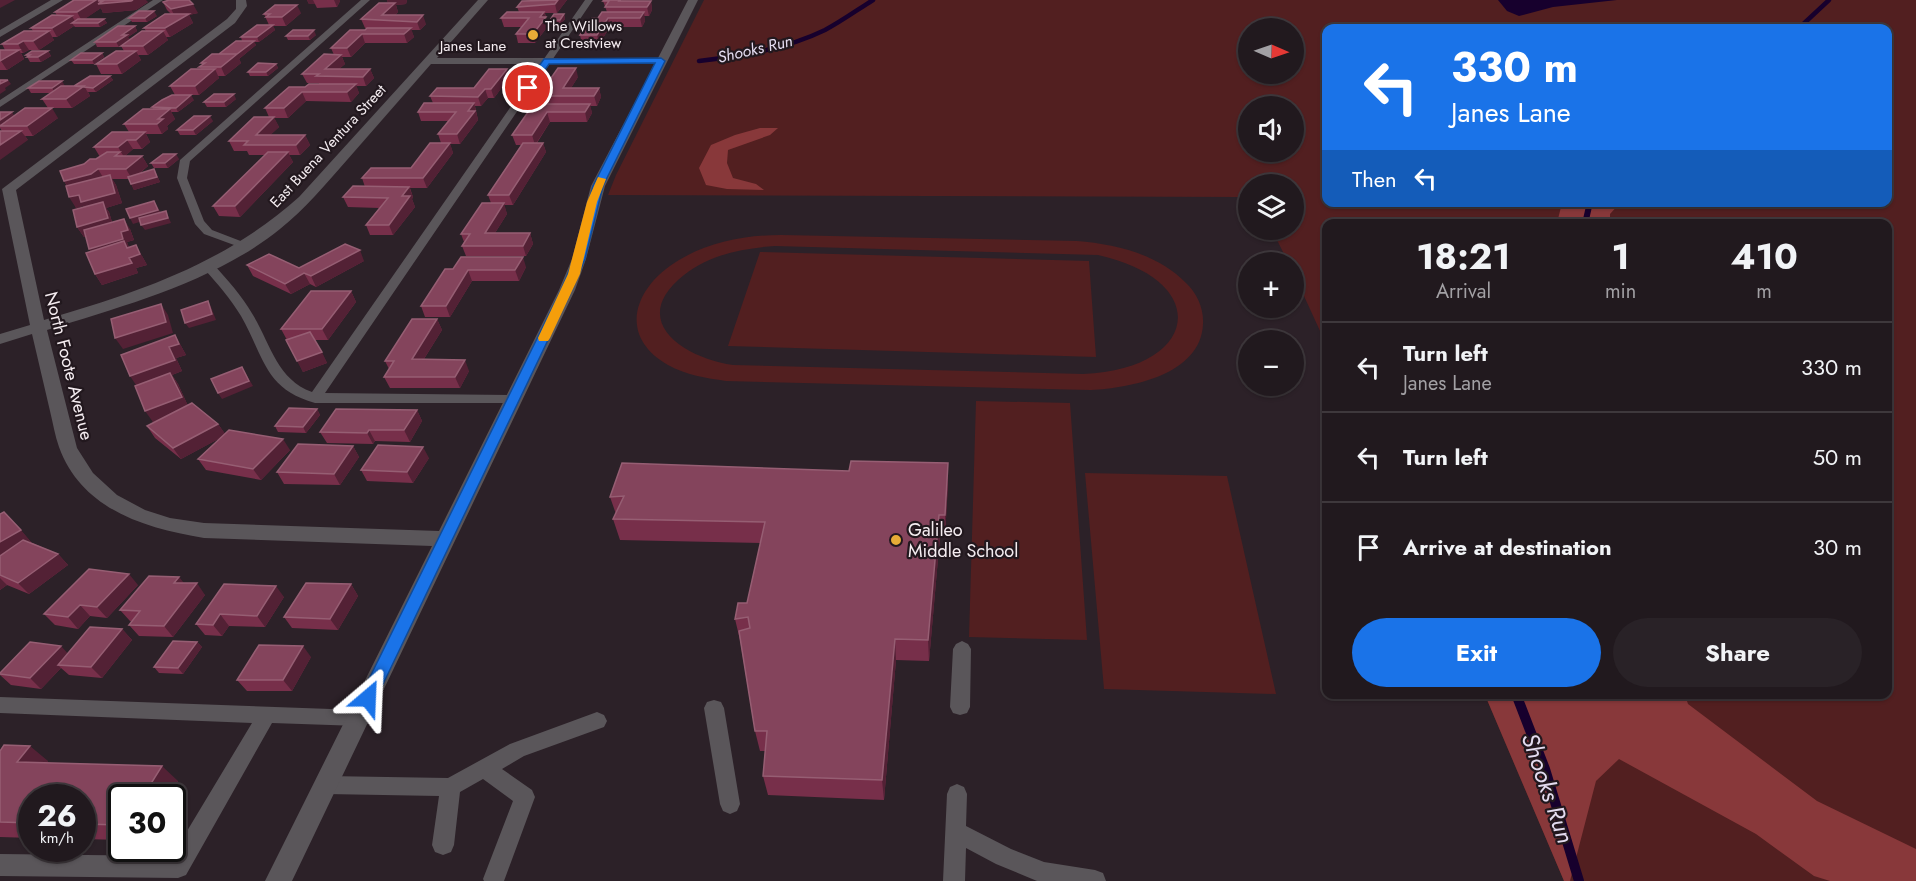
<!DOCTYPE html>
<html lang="en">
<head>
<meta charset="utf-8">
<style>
  body { margin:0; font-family:Jost,sans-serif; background:#292227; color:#f1f3f6; height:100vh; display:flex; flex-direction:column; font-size:22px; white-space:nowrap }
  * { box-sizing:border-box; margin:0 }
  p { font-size:20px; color:#a2a0a4 }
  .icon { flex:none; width:33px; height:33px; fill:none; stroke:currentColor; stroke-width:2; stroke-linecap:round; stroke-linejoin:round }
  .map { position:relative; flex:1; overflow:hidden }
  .sheet { position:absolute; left:1322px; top:219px; width:570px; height:480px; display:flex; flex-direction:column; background:#21191e; border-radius:12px; box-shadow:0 2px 4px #0004,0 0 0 2px #3e383c }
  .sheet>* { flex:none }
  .top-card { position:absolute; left:1322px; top:24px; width:570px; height:183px; border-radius:12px; box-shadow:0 2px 4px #0004,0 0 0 2px #3e383c; background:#1a73e8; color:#fff; overflow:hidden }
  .needle { width:39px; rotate:92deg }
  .tools { position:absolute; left:1238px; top:18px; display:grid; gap:12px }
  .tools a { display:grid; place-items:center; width:66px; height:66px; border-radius:50%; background:#21191e; box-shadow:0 2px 4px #0004,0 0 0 2px #3e383c; font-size:30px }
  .speed { position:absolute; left:18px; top:784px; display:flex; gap:12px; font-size:30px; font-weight:700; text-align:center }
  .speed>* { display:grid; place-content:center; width:78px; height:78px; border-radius:50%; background:#21191e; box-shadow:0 2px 4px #0004,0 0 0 2px #3e383c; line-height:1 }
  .speed small { font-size:15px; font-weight:400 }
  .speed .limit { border:3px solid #111; border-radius:9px; background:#fff; color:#111 }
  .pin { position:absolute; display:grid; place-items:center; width:51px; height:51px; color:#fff; margin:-26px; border:3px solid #fff; border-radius:50%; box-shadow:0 2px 6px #0007 }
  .me { position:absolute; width:66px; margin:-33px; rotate:26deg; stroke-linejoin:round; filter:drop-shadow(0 0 4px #0008) }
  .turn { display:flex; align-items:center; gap:21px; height:126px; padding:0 30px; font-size:27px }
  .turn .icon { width:78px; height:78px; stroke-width:2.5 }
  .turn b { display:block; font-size:42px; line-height:51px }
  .then { display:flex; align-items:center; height:57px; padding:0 30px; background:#0003; gap:12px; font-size:22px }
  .eta { display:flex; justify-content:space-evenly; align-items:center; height:102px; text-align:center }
  .eta b { font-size:36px; font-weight:700; line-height:42px }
  .action { display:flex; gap:12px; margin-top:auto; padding:12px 30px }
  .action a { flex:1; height:69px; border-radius:36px; background:#1a73e8; color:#fff; font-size:24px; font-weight:700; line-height:69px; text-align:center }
  .action a+a { background:#292227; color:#f1f3f6 }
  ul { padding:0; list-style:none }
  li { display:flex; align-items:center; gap:18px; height:90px; padding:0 30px; border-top:2px solid #3e383c }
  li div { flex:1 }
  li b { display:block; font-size:22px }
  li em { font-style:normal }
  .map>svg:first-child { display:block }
</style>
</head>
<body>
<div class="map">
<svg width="1916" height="881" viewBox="0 0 1916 881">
  <rect width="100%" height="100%" fill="#2c2128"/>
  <path fill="#521f20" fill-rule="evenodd" d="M704 0H1916V881H1564L1485 695 1887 694V224H1326V344L1293 272V262H1288L1272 230H1293V184H1248V201L1242 197 608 195 616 175ZM1248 28H1293V74H1248ZM1326 28H1887V202H1326ZM1248 106H1293V152H1248Z
    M781 235 1077 241C1115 244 1158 254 1186 283 1197 293 1204 309 1203 324 1201 375 1130 388 1091 390L726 381C706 378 686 375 668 365 616 335 635 286 679 260 709 242 745 235 781 235ZM775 246 1098 255C1215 281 1198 370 1083 374L733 365C685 358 626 321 684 275 709 255 743 248 775 246Z
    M760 252 1089 261 1096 357 728 346Z
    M976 401 1070 403 1087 640 969 637Z
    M1085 473 1227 476 1276 694 1104 689Z"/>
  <path fill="#88383a" d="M760 128H778L770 135 728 150 727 163 733 178 756 184 764 190 727 189 706 185 699 168 711 145 735 135Z
    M1562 203V202L1620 203 1610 214V223H1557Z
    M1485 695H1685L1688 704 1817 801 1916 849V881H1830L1814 876 1756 834 1619 759 1596 781 1570 881H1564Z"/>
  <path fill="#17002d" d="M1498 0H1617L1553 7 1519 16 1507 11Z"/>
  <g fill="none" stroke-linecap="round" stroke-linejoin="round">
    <path stroke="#17002d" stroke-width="4.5" d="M1799 28 1829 0
      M699 61C742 56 786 49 825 30 842 21 857 10 873 0"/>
    <path stroke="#17002d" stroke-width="6" d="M1585 224 1590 202"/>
    <path stroke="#17002d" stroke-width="10" d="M1516 694 1545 769 1579 881"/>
    <path fill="#5a565a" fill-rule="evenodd" d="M153 0H163L0 107V100Z
      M361 0H370L190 161 187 178 204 221 212 230 251 245 245 249 204 234 195 224 177 178 180 160Z
      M585 0H593L325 393 514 395 521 400 519 403H315C264 389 264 356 241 316 230 298 218 284 204 269L202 266 204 263H212C228 280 242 296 253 315 271 345 277 379 312 392Z
      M962 641 968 644 971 649 970 707 967 713 960 715 953 713 950 707 953 649 956 644Z
      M0 697 359 710 366 712 369 718 366 724 359 726 272 723 186 875 178 878 0 876V854L172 856 252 723 0 713Z
      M714 700 721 702 724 708 740 804 737 811 730 814 723 811 720 804 704 708 707 702Z
      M597 712 604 715 607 721 604 727 524 756 502 769 532 790 535 797 504 881H484L483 879 513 801 483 779 460 792 454 845 451 852 443 855 435 852 432 845 439 796 326 794 319 792 316 785 319 778 326 776 448 778 510 744Z
      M957 784 964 787 967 794 966 826 1011 849 1044 862 1095 870 1103 873 1106 881H1037L996 864 966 848 965 881H943L947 794 950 787Z"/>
    <path fill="#5a565a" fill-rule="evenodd" d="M51 0H63L0 37V30Z
      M236 0H246L247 6 235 23 16 190 44 320C139 292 224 264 299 197L478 0H488L437 58H658L688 0H698L605 186 586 259 575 290 292 881H265L432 546 204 538C145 528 82 510 59 447 55 436 53 423 50 411 44 385 38 360 32 334L0 344V334L30 325 2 189 227 19 236 9ZM431 64H655L591 186 572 259 559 290 439 531 204 523 170 518 145 510 117 495 93 473 77 448 47 330C126 305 214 282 280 229 305 209 326 184 347 160 375 128 403 96 431 64Z"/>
  </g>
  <path fill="#772f4a" d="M74 0 148 2 136 10 103 13 101 8 84 19H104L107 23 100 27H75L74 26 57 37H52L54 40 39 50H29L23 53H21L24 59 7 70H0V50H5L2 44 33 31 31 28 57 16 55 12Z
    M307 0H340V1L337 7 317 8 315 4H309Z
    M387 0H407L406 4 396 5 398 12 395 15 426 24 420 30H411L414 37 407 43H365L351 57H342L345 64 339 69H370L374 78 366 86H356L359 93 351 102 306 101 288 118H274L279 127 270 135H305L310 145 300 155H289L293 162 240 217 219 216 213 206 265 155H249L247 151H234L229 141 269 117 265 108 305 87 319 84V83H307L302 74 334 55 331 48 365 30 367 28H365L361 19 388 3Z
    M531 0H567L557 13H545L548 26 535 43H518L516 34 522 27H504L501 18 519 12 517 7Z
    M604 0 651 1 652 10 649 16H644L645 21 642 27H610L599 44H582L580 35 598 18 607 12 603 1Z
    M163 2 198 13 189 15 193 23 170 37H166L168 40 148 55H138L141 60 122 74H101L96 64 124 51 121 46 146 31 144 28 171 14 167 10Z
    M301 13 286 26H273L275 30 259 42H254L256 45 239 59 241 63 225 76H218L219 78 199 95H175L170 86 201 69 199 67 202 65 201 63 219 54 242 41 241 37 269 25 264 14Z
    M564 14 565 19 561 24H551L550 20Z
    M157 16 147 22H132L129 18Z
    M135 26 137 31 128 37 119 47H97L95 42Z
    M316 35 310 40H288L286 36Z
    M48 51 51 56 41 62H30L26 55Z
    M102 53 104 57 94 64H74L71 60Z
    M276 64 278 68 268 76H250L248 72Z
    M110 76 113 80 96 92H88L90 96 72 108H48L42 99 50 93H31L28 88 74 86Z
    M578 77 571 88H599L601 97 597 106H590L592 113 587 122H550L537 143H543L546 152 513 205H504L507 214 495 233H530L533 244 526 256H466L462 246 464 242 461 234 491 203 488 195 521 145H516L512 135 535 112 548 104 544 88Z
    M509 78 494 98H488L481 106H475L478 120 460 144H450L453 153 427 188H410L413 197 412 199 415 207 393 235H370L366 225 379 208 348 207 343 197 365 187 362 178 411 168 441 143 438 134 448 121H421L418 112 433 103 430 96 474 88Z
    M236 99 226 107H207L204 102Z
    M194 100 178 112H171L175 119 167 126 168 129 162 134H146L150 142 142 149H133L125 156H142L148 166 139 174 154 169 160 182 134 190 129 179H112L116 185 122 203 106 208 109 212 112 222 130 229 134 240 127 242 129 248 142 256 147 265 136 268 138 273 102 285 95 274 91 252 86 237H84L77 227 84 207 83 206 76 208 67 186 64 181 84 164 96 159 100 157 94 147 129 132 124 124 153 109 152 107Z
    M0 112 15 116 58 118 33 136H25L28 140 2 131 0 128Z
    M213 121 196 135H180L177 130Z
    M179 159 168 168H154L151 163Z
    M364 261 316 287 310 284 291 294 253 276 247 265 299 268Z
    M526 267 519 281H472L450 317H425L421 306 445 269Z
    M351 291 356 302 328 340H315L327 363 303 372 288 340H287L281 329Z
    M437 319 442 330 424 359 469 371 460 388H390L384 377 389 369 385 361Z
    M175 335 186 355 176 358 182 371 172 375 178 384 188 406 218 424 225 434 290 450 261 480 206 470 198 459 220 438 181 459 155 438 147 426 163 418 153 422 137 386Z
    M317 409 320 415 306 433 278 432 275 426Z
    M417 410 422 421 410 442 375 441 373 444 327 443 320 432Z
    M353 446 359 457 340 485 284 484 277 472Z
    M429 458 413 483 367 481 361 470Z
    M948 484 945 536H940L929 661 896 660 884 800 768 795 763 776 765 751H760L755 731 740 640 735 619 747 603 761 543 620 540 613 519 616 514 610 497Z
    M4 512 31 542H30L58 554 68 565 29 594 7 585 0 590V514Z
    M179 577 183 583 205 595 173 637 139 636 129 625 132 622 130 621 120 610Z
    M224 584 284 597 265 627 229 626 222 636 205 635 196 624Z
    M351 584 358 596 338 630 292 628 284 617Z
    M138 585 107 618 90 616 78 629 55 625 44 614Z
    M122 629 132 640 102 678 69 675 61 668 41 689 11 685 0 675V674L68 653Z
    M197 642 202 647 183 674 159 673 154 667Z
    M311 657 292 691H247L237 680Z
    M0 751 48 761 46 763 178 781 167 798H122V840L82 839V798H32V838L0 837Z"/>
  <path fill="#532135" d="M0 0H15L0 8Z
    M96 0H146L148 2 136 10 103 13 101 8 82 21 77 12Z
    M307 0H313L315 4H309Z
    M334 0H340V1L337 7Z
    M387 0H407L406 4 396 5 398 12 389 20 382 15 389 6Z
    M558 0H567L557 13 555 4Z
    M651 1 652 10 649 16 647 7Z
    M193 4 198 13 189 15 193 23 170 37 165 28 176 18 171 9Z
    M297 5 301 13 286 26 282 17Z
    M154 11 157 16 147 22 145 18Z
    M544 12 548 26 535 43 533 34 540 17Z
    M644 12 645 21 642 27 640 18Z
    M564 14 565 19 561 24 560 20Z
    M423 15 426 24 420 30 417 22Z
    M72 16 76 23H72L74 26 57 37 52 28Z
    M608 18 610 27 599 44 597 35Z
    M104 19 107 23 100 27 98 23Z
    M273 25 275 30 259 42 257 37Z
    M135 26 137 31 128 37 130 39 119 47 116 42 122 35Z
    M411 28 414 37 407 43 404 34Z
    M314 30 316 35 310 40 308 36Z
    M49 31 54 40 39 50 33 41Z
    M163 31 168 40 148 55 143 46Z
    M362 34 365 43 351 57 347 48Z
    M23 41 29 50 23 53 18 44Z
    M254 41 256 45 239 59 241 63 225 76 221 67Z
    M19 50 24 59 7 70 1 61Z
    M48 51 51 56 41 62 38 57Z
    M136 51 141 60 122 74 117 64Z
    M102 53 104 57 94 64 92 60Z
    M341 55 345 64 331 76 325 69Z
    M276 64 278 68 268 76 266 72Z
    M576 68 578 77 566 96 563 88Z
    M215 69 219 78 199 95 195 86Z
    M370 69 374 78 366 86 363 77Z
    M507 69 509 78 494 98 491 89Z
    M110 76 113 80 96 92 93 88Z
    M8 80 11 84 5 88 6 90 0 94V84Z
    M62 81 65 86 55 93 52 88Z
    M356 84 359 93 351 102 347 92Z
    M84 86 90 96 72 108 66 99Z
    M599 88 601 97 597 106 594 96Z
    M485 89 488 98 481 106 478 97Z
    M302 92 306 101 288 118 284 108Z
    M234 94 236 99 226 107 224 102Z
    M191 95 194 100 178 112 176 108Z
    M474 103 478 120 460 144 457 134 468 111Z
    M590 104 592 113 587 122 585 112Z
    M52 108 58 118 33 136 27 126Z
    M170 109 175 119 167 126 168 129 162 134 157 124 158 119Z
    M12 112 15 117 2 126 0 124V120Z
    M547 112 550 122 535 145 532 135Z
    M210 116 213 121 196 135 193 130Z
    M274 117 279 127 260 145 256 135Z
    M21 131 28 140 0 160V145Z
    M145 132 150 142 142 149 136 140Z
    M305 135 310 145 300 155 296 145Z
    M127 140 133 149 124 157 118 147Z
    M450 143 453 153 427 188 423 178Z
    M543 143 546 152 513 205 509 195Z
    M288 152 293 162 240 217 235 206Z
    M176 154 179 159 168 168 165 163Z
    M142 156 148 166 132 179 126 169Z
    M98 169 104 179 71 191 64 181Z
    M154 169 160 182 134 190 131 184Z
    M110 175 116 185 122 203 106 208 109 212 114 229 84 237 77 227 88 213 83 206 76 208 69 197Z
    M409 187 413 197 412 199 415 207 393 235 389 225 402 196Z
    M154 201 162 215 133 224 130 218Z
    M504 203 507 214 488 244 485 233Z
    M166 211 171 223 145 230 141 225Z
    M124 219 130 229 134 240 127 242 130 250 136 245 147 265 136 268 138 273 102 285 95 274 129 258 96 260 89 249 121 232Z
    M530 233 533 244 526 256 523 246Z
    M360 250 364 261 316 287 311 276Z
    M523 257 526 267 519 281 515 270Z
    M468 270 472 281 450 317 446 306Z
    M304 273 310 284 291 294 285 284Z
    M351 291 356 302 328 340 322 329Z
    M208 301 211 307 216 320 189 328 185 323Z
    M161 304 168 315 173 333 123 349 115 338Z
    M437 319 442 330 417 370 412 359Z
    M175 335 186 355 176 358 182 371 172 375 178 384 189 408 153 422 145 411 138 388 130 376 169 347Z
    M322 352 327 363 303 372 297 361Z
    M465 360 469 371 460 388 455 377Z
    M242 367 253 386 222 399 218 393Z
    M317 409 320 415 306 433 303 427Z
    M417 410 422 421 410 442 404 430Z
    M218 424 226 435 181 459 173 448Z
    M369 430 375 441 373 444 367 433Z
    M283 439 290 450 261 480 253 469Z
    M353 446 359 457 340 485 334 474Z
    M423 447 429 458 413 483 407 472Z
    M948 463V484L945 536V515Z
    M939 515 940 536 929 661 928 640Z
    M21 530 31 542 0 558V542Z
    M58 554 68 565 29 594 18 583Z
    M129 574 138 585 107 618 97 607Z
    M179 577 188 588 174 583Z
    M0 578 7 585 0 590Z
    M197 583 205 595 173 637 164 626Z
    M351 584 358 596 338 630 330 619Z
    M276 586 284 597 265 627 257 616Z
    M80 605 90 616 78 629 68 617Z
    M220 614 229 626 222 636 213 625Z
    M122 629 132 640 102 678 91 667Z
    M895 639 896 660 884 800 882 780Z
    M197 642 202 647 183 674 178 668Z
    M61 646 71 657 58 665 61 668 41 689 30 678Z
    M303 646 311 657 292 691 283 680Z
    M30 746 48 761 35 778 17 762Z
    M162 766 178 781 167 798H142Z"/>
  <path fill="#84445c" stroke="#965e73" stroke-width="1.5" d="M74 0H96L77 12H55Z
    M101 0H133L131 1 98 4 103 1H98Z
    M169 0H189L193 4 171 9 163 2Z
    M558 0 555 4 517 7 522 1Z
    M604 0H620L619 1H651L647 7H605L609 1H603Z
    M379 3H395L382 15H423L417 22 361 19Z
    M275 5H297L282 17H266L270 14H264Z
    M139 11H154L145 18H129Z
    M507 12H544L540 17H546L533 34H516L529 18H501Z
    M602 12H644L640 18H608L597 35H580L592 18H598Z
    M165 14H189L165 28H144Z
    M554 14H564L560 20H550Z
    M52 15 72 16 52 28H31Z
    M78 19H104L98 23H72Z
    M257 25H273L257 37H241Z
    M118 26H135L122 35H127L116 42H95Z
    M367 28H411L404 34H362L347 48H331L350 30H365Z
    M293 30H314L308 36H286Z
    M24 31H49L33 41H23L18 44H2Z
    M142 31H163L143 46H121Z
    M236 41H254L237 54H219Z
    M0 50H19L0 61Z
    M32 51H48L38 57H27L30 55H26Z
    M116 51H136L117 64H96Z
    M81 53H102L92 60H71Z
    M212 54H237L221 67H199L205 63H201Z
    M324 54 341 55 325 69H370L363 77 316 76 319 74H302Z
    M258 63 276 64 266 72H248Z
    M558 68H576L563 88H599L594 96H546L551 88H544Z
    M191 69H215L195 86H170Z
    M489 69H507L491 89H485L478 97 430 96 437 88H474Z
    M90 76H110L93 88 74 86Z
    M0 80H8L0 84Z
    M39 81H62L52 88H28Z
    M309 84H356L347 92H302L284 108H265L289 87H305Z
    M61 86H84L66 99H42Z
    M214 94H234L224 102H204Z
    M172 95H191L176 108 152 107 162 100Z
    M424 103H474L468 111H475L457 134H438L456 112H418Z
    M540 104H590L585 112H547L532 135H512L528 112H535Z
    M25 108H52L27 126H0Z
    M143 109H170L158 119H163L157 124H124Z
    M0 112H12L0 120Z
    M194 116H210L193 130H177Z
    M254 117H274L256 135H305L296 145H244L248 141H229Z
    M0 131H21L0 145Z
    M112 132H145L136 140H127L118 147H94Z
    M430 143H450L423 178H362L371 168H411Z
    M523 143H543L509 195H488Z
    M107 152H120L115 156H142L126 169H98L91 174 64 181 60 171 84 164 90 159H96Z
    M268 152H288L235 206H213Z
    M163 154H176L165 163H151Z
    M154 169 157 177 131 184 128 177Z
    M110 175 115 193 81 202 79 195 69 197 66 186Z
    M353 186 409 187 402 196H410L389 225H366L388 198 343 197Z
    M154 201 158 210 130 218 126 209Z
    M103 202 108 218 77 227 73 210Z
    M482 203H504L485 233H530L523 246H462L470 234H461Z
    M166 211 168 218 141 225 139 218Z
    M124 219 128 230 121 232 123 239 89 249 84 230Z
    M124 241 127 248 136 245 140 254 129 258 132 263 95 274 86 253Z
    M345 244 360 250 311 276 304 273 285 284 247 265 269 254 299 268Z
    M461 257H523L515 270H468L446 306H421L445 269H453Z
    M311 291H351L322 329H281Z
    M208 301 212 314 185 323 181 310Z
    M161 304 166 322 115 338 111 319Z
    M412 319H437L412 359 465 360 455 377H384L394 361H385Z
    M310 332 322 352 297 361 286 340Z
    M175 335 179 344 169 347 175 360 130 376 121 355Z
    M242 367 249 381 218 393 211 379Z
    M170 373 182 397 145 411 135 386Z
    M192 403 218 424 173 448 147 426Z
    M289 408 317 409 303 427 275 426Z
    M336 409 417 410 404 430H369L367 433 320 432Z
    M229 430 283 439 253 469 198 459Z
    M298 444 353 446 334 474 277 472Z
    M378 445 423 447 407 472 361 470Z
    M851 461 948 463 945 515H939L928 640 895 639 882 780 763 776 767 731H755L739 631 750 628 748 617 735 619 738 603H747L765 522 613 519 624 496 610 497 622 463 849 471Z
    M4 512 21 530 0 542V514Z
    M23 540 58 554 18 583 0 575V556Z
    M89 569 129 574 97 607 80 605 68 617 44 614Z
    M149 576 179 577 174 583H197L164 626 129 625 140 611 120 610Z
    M306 583 351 584 330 619 284 617Z
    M224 584 276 586 257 616 220 614 213 625 196 624Z
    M90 627 122 629 91 667 58 665Z
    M173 641 197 642 178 668 154 667Z
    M30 642 61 646 30 678 0 674V673Z
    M259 645 303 646 283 680H237Z
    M4 745 30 746 17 762 162 766 142 798H122V825L82 824V798H32V823L0 822V751Z"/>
  <path fill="#1a73e8" stroke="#114b97" stroke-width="1.5" d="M661 58 665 61 603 186 585 259 572 290 374 703 368 705 362 703 360 698 362 693 561 290 574 259 593 186 655 63 549 64 531 90 523 88 544 59H546Z"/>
  <path fill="#f59e0b" d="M598 177 606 179 597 202 580 274 550 338 548 341H539L538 338 568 274 587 202Z"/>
  <g fill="#e7ac37" stroke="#22181e" stroke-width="2">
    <circle cx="533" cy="35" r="6"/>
    <circle cx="896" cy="540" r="6"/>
  </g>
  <g text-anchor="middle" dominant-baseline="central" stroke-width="4.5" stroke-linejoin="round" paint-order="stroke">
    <g font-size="15" fill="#f5edf1" stroke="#22181e" text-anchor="start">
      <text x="545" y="26">The Willows<tspan x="545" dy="17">at Crestview</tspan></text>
    </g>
    <g font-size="15" fill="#f5edf1" stroke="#22181e">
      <text x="473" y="46">Janes Lane</text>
      <text transform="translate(328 146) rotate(-47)">East Buena Ventura Street</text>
    </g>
    <g font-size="16" font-style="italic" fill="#e4dcf0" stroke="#22181e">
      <text transform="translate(755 49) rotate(-13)">Shooks Run</text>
    </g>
    <g font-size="18" fill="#f5edf1" stroke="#22181e">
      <text transform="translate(69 366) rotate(76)">North Foote Avenue</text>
    </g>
    <g font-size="18" fill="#f5edf1" stroke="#22181e" text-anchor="start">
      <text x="908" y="530">Galileo<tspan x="908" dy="21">Middle School</tspan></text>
    </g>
    <g font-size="24" font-style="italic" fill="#e4dcf0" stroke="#22181e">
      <text transform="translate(1548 788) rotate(71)">Shooks Run</text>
    </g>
  </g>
</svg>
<div class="tools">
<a><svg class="needle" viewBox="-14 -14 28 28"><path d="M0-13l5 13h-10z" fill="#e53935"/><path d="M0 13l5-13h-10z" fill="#a2a0a4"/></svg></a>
<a><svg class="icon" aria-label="sound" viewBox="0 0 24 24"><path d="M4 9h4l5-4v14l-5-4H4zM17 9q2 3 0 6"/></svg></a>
<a><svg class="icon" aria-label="layers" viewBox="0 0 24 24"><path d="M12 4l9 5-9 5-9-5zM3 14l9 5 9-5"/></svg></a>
<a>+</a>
<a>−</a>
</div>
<div class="speed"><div>26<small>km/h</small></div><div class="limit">30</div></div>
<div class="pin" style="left:528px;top:88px;background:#d93025"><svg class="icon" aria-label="arrive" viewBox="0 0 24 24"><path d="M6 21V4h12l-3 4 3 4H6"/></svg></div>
<svg class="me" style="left:368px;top:698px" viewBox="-20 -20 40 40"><path d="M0-17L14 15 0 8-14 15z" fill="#1a73e8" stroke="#fff" stroke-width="4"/></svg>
<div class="top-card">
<div class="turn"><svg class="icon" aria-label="left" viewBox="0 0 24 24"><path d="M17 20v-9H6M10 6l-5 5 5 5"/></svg><div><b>330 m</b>Janes Lane</div></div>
<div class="then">Then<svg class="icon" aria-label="left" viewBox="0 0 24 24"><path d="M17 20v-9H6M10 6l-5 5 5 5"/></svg></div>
</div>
<section class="sheet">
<div class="eta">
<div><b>18:21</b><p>Arrival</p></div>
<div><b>1</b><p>min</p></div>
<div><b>410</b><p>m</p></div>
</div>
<ul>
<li><svg class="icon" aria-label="left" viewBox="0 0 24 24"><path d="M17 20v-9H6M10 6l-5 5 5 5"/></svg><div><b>Turn left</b><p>Janes Lane</p></div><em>330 m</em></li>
<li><svg class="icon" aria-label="left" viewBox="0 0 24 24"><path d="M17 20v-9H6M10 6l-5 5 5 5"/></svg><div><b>Turn left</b></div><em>50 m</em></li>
<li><svg class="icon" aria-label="arrive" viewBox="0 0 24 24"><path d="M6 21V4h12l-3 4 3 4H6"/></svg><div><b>Arrive at destination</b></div><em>30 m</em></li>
</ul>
<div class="action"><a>Exit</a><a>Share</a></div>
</section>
</div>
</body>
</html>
